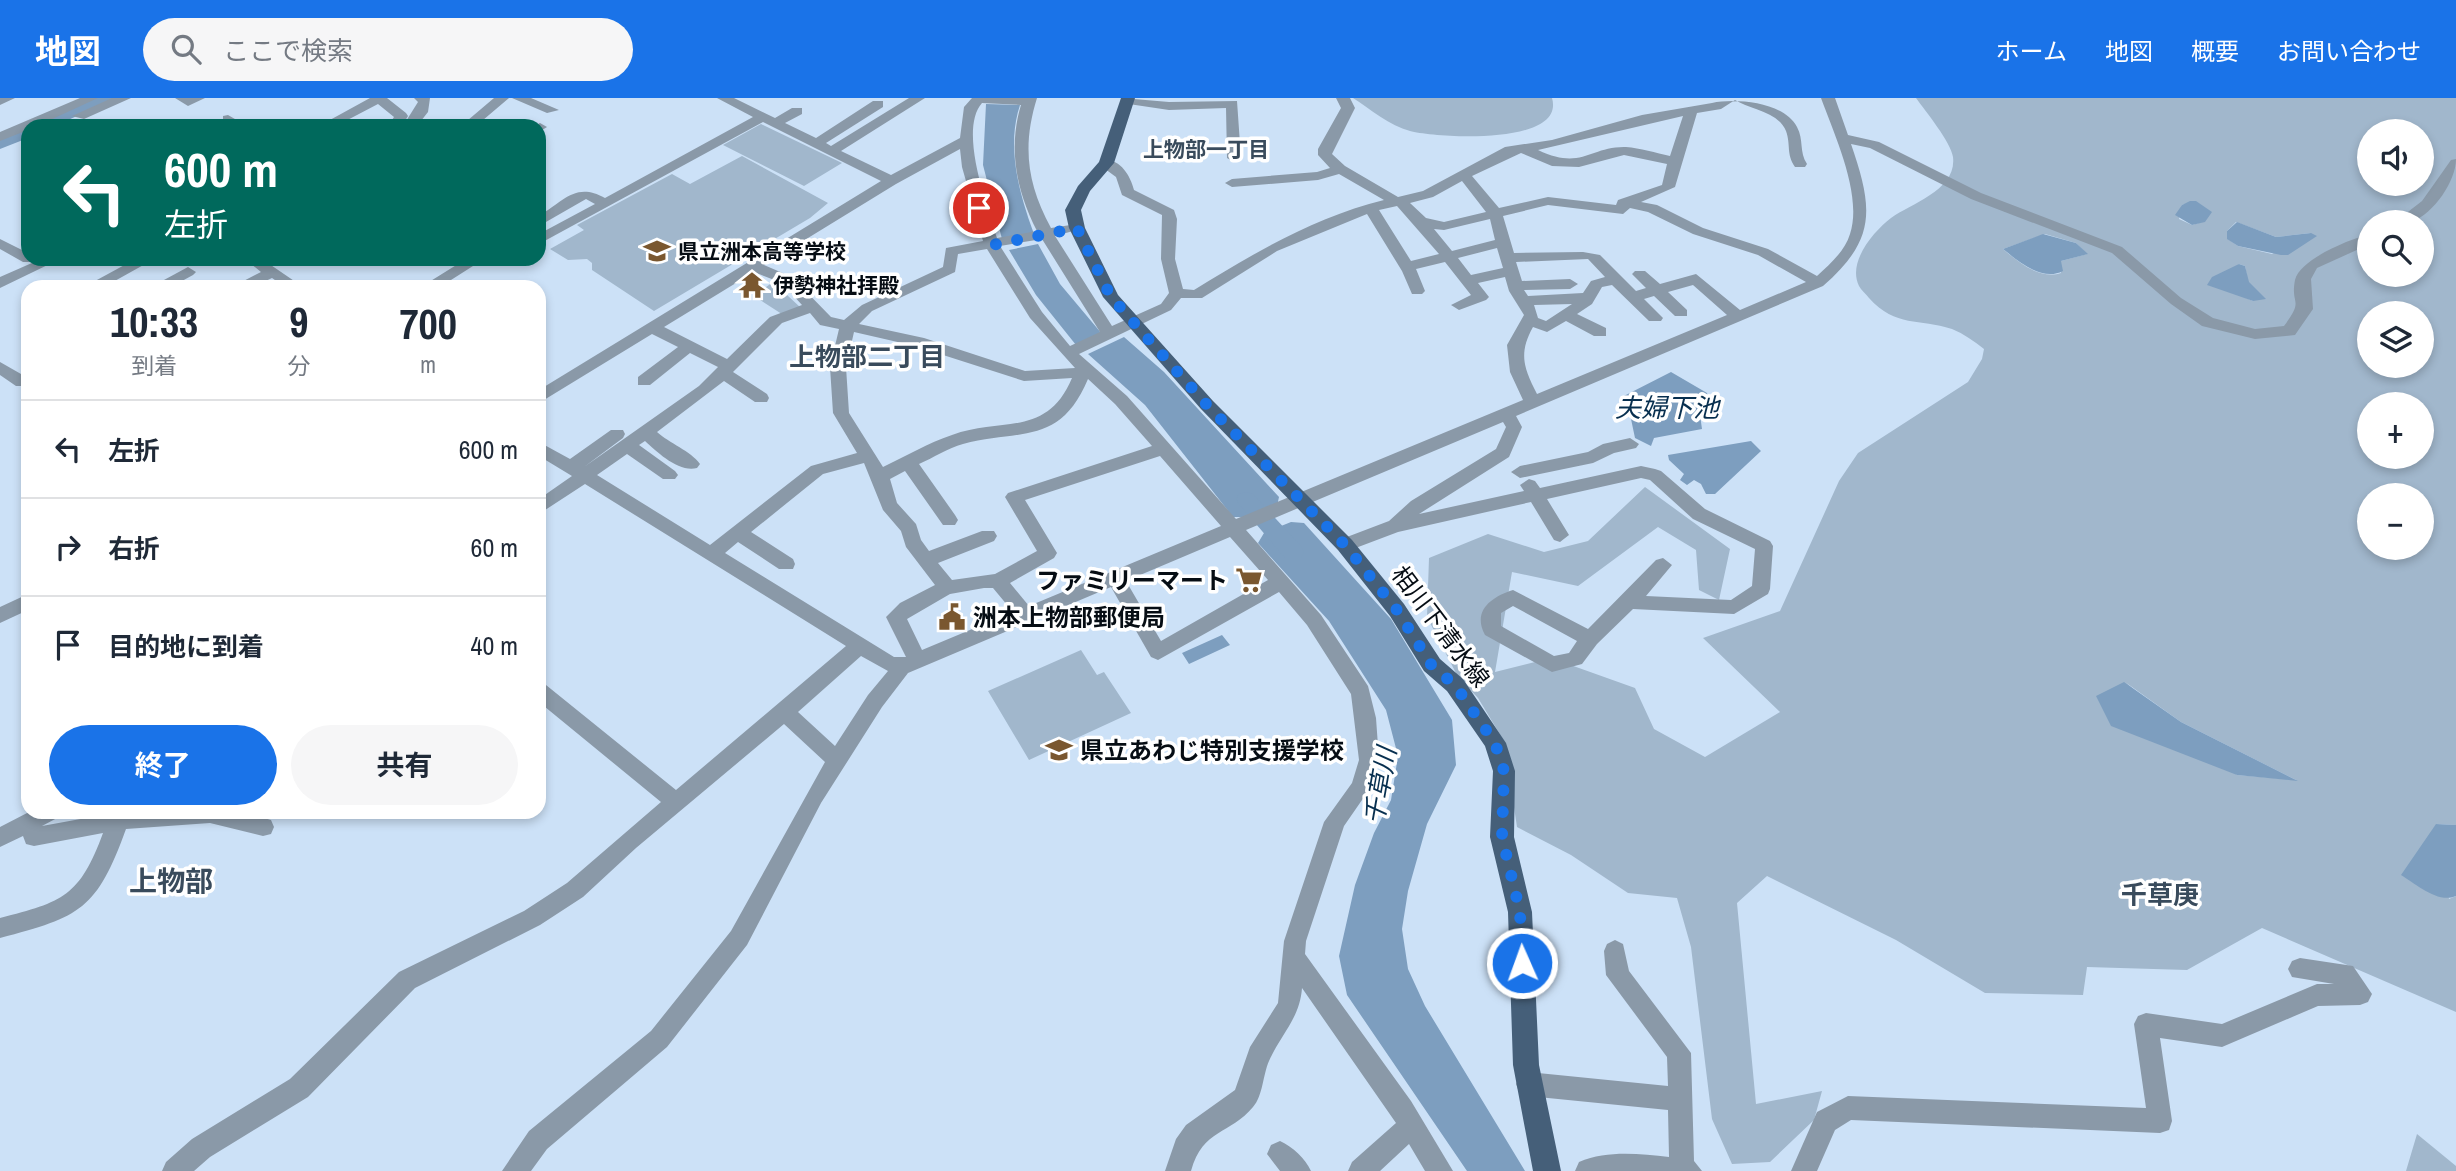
<!DOCTYPE html>
<html lang="ja">
<head>
<meta charset="utf-8">
<style>
  body { margin:0; font-family:"Archivo Narrow","Noto Sans JP",sans-serif; background:#f6f6f7; color:#1f2937; height:100vh; display:flex; flex-direction:column; font-size:26px; white-space:nowrap }
  * { box-sizing:border-box; margin:0 }
  p { font-size:23px; color:#747a83 }
  .icon { flex:none; width:38px; height:38px; fill:none; stroke:currentColor; stroke-width:2; stroke-linecap:round; stroke-linejoin:round }
  .map { position:relative; flex:1; overflow:hidden }
  .panel { position:absolute; left:21px; top:182px; width:525px; height:539px; display:flex; flex-direction:column; background:#fff; border-radius:21px; box-shadow:0 4px 10px #0003 }
  .panel>* { flex:none }
  .banner { position:absolute; left:21px; top:21px; width:525px; height:147px; border-radius:21px; box-shadow:0 4px 10px #0003; background:#00695c; color:#fff; overflow:hidden }
  .tools { position:absolute; left:2357px; top:21px; display:grid; gap:14px }
  .tools a { display:grid; place-items:center; width:77px; height:77px; border-radius:50%; background:#fff; box-shadow:0 4px 10px #0003; font-size:35px }
  .pin { position:absolute; display:grid; place-items:center; width:60px; height:60px; color:#fff; margin:-30px; border:4px solid #fff; border-radius:50%; box-shadow:0 2px 7px #0007 }
  .me { position:absolute; width:77px; margin:-38px; rotate:358deg; stroke-linejoin:round; filter:drop-shadow(0 0 5px #0008) }
  .turn { display:flex; align-items:center; gap:24px; height:147px; padding:0 28px; font-size:32px }
  .turn .icon { width:91px; height:91px; stroke-width:2.5 }
  .turn b { display:block; font-size:49px; line-height:60px }
  .eta { display:flex; justify-content:space-evenly; align-items:center; height:119px; text-align:center }
  .eta b { font-size:42px; font-weight:700; line-height:49px }
  .cta { display:flex; gap:14px; margin-top:auto; padding:14px 28px }
  .cta a { flex:1; height:80px; border-radius:42px; background:#1a73e8; color:#fff; font-size:28px; font-weight:700; line-height:80px; text-align:center }
  .cta a+a { background:#f6f6f7; color:#1f2937 }
  ul { padding:0; list-style:none }
  li { display:flex; align-items:center; gap:21px; height:98px; padding:0 28px; border-top:2px solid #e0e1e3 }
  li div { flex:1 }
  li b { display:block; font-size:26px }
  li em { font-style:normal }
  header { display:flex; align-items:center; gap:42px; box-sizing:border-box; height:98px; padding:0 35px; background:#1a73e8; color:#fff }
  header strong { font-size:33px }
  nav { display:flex; gap:38px; margin-inline-start:auto; font-size:24px }
  .search { width:490px; height:63px; background:#f6f6f7; display:flex; align-items:center; gap:18px; box-sizing:border-box; padding:0 24px; border-radius:38px; color:#747a83; font-size:26px }
  .map>svg:first-child { display:block }
</style>
</head>
<body>
<header>
<strong>地図</strong>
<div class="search"><svg class="icon" aria-label="search" viewBox="0 0 24 24"><circle cx="10" cy="10" r="6"/><path d="M15 15l6 6"/></svg>ここで検索</div>
<nav><a>ホーム</a><a>地図</a><a>概要</a><a>お問い合わせ</a></nav>
</header>
<div class="map">
<svg width="2456" height="1073" viewBox="0 0 2456 1073">
  <rect width="100%" height="100%" fill="#cce1f7"/>
  <path fill="#a1b7cc" fill-rule="evenodd" d="M1353 0H1552C1566 48 1436 40 1410 33 1390 28 1370 11 1353 0Z
    M1916 0H2456V727L2436 726 2449 801 2456 798V914L2262 830 2187 872 2087 869 2083 897 1985 895 1896 842 1767 778 1737 805 1756 1006 1822 993 1814 1022 1770 1064 1732 1066 1712 1021 1691 849 1677 800 1628 795 1571 757 1517 729 1504 643 1478 600 1458 579 1427 519 1429 460 1488 436 1544 454 1588 443 1645 389 1730 451 1719 502 1699 492 1696 452 1658 429 1578 488 1512 474 1495 574 1551 560 1635 590 1654 631 1705 659 1780 614 1703 540 1780 513 1839 383 1858 355 1968 284 1982 261 1984 251C1974 243 1964 236 1952 231 1919 220 1896 230 1869 200 1866 196 1861 192 1859 188 1847 164 1874 133 1891 120 1912 105 1957 92 1953 59 1951 44 1926 14 1916 0ZM2370 33H2422V86H2370ZM2195 103 2203 110 2205 123 2192 127 2179 121 2182 107ZM2236 124 2276 139 2311 135 2272 156 2238 148 2228 141 2227 133ZM2370 124H2422V177H2370ZM2045 136 2076 145 2087 156 2061 163V175C2040 182 2018 164 2003 151ZM2239 166 2245 168 2248 184 2255 191 2253 203 2223 190ZM2370 215H2422V268H2370ZM2370 306H2422V359H2370ZM2370 397H2422V450H2370ZM2125 584 2181 624 2296 682 2237 677Z
    M761 26 842 65 804 88 723 47Z
    M742 58 828 105 810 120 654 213 592 172V165L587 161 568 162 550 151 584 132 577 127 672 76 690 86Z
    M773 184 801 210 788 220 754 198Z
    M1081 552 1097 577 1104 574 1131 615 1029 662 988 593Z
    M2417 1036 2456 1068V1073H2406Z"/>
  <path fill="#7d9ebf" d="M986 6 1020 7C1006 49 1019 95 1034 136L1002 141 983 67Z
    M2190 103H2196L2212 114 2205 124 2192 127 2175 117 2182 107Z
    M2237 124 2276 139 2311 135 2317 138 2288 157H2281L2238 148 2227 141V133Z
    M2043 136 2076 145 2088 156 2061 163 2063 173C2042 184 2018 163 2003 151Z
    M1038 146 1060 186 1102 236 1076 247 1036 197 1009 152Z
    M2239 166 2245 168 2249 184 2266 201 2253 203 2207 187 2212 179Z
    M1124 239 1164 274 1279 399 1277 408 1251 419H1233L1145 307 1088 256Z
    M1671 274 1707 295 1710 308 1700 317 1702 331 1654 340 1651 348 1635 340 1631 321 1620 300Z
    M1751 343 1761 353 1715 396H1706L1701 386 1694 382 1687 387 1680 382 1684 376 1669 362 1668 357Z
    M1291 424 1304 425 1391 521 1452 622 1456 667 1427 726 1408 793 1402 831 1408 871 1425 908 1525 1073H1467L1347 897 1339 858 1355 787 1374 735 1391 702 1398 658 1386 612 1329 523 1258 445 1264 435Z
    M1222 537 1230 547 1189 566 1182 555Z
    M2124 584 2181 624 2298 683 2237 677 2111 628 2096 598Z
    M2436 726 2456 727V798C2438 806 2416 786 2401 777Z"/>
  <g fill="none" stroke-linecap="round" stroke-linejoin="round">
    <path fill="#7d9ebf" fill-rule="evenodd" d="M95 0H116L55 28H33Z
      M28 29V40L0 51V40Z
      M1246 394 1253 396 1301 448 1304 454 1301 460H1285L1239 406 1236 401 1239 396Z"/>
    <path fill="#8a99a8" fill-rule="evenodd" d="M0 0H15L0 7Z
      M80 0H98L37 28H28V32L0 43V34Z
      M112 0H131L84 21 72 18Z
      M175 0H205L188 8Z
      M370 0H387L406 15 408 18 402 28H388L394 19 378 6 336 28H319Z
      M414 0H430L428 14 417 28H403L418 4Z
      M494 0H509L476 28H461Z
      M512 0H531L559 12 547 15Z
      M717 0H734L775 20 792 10H802V16L785 25 816 40 873 3H883V9L826 45 831 48 909 0H925L841 53 891 77 960 40 964 9 972 0H1037C1022 48 1027 86 1051 130L1077 126 1084 130 1055 138 1112 228 1161 206 1169 195 1161 161 1162 117 1122 97 1116 79 1101 68V62C1119 59 1130 76 1134 92L1174 112 1177 121 1175 161 1183 191 1194 192C1254 155 1315 119 1384 102L1339 76 1318 82 1232 89 1225 85 1232 81 1317 74 1330 70 1318 57V51L1341 10 1336 0H1350L1355 10 1332 56 1345 68 1398 99 1423 93 1505 49 1552 42 1642 17 1712 5C1736 0 1784 4 1797 29 1804 42 1799 54 1807 66L1805 69H1795C1786 56 1791 47 1786 33 1779 14 1749 11 1735 2L1721 11 1697 15 1675 89 1641 104 1657 107 1703 130 1768 151 1817 178C1830 166 1845 153 1850 136 1863 97 1834 36 1821 0H1835L1848 37 1879 44 1981 95 2122 149 2181 200 2213 220 2255 231 2284 228C2305 200 2290 208 2295 182 2300 161 2350 141 2370 136V146L2317 170 2311 181 2313 211 2295 237 2255 241 2202 228 2171 206 2112 155 1971 101 1870 50 1851 46C1873 110 1877 141 1823 188L1516 318 1522 329 1509 359 1419 416 1524 393 1520 387 1529 381 1535 383 1540 390 1641 368 1655 371 1661 373 1705 411 1770 443 1773 448 1770 491 1768 496 1734 516 1633 511 1597 546 1582 566 1552 574 1485 537C1472 513 1491 499 1513 492L1588 531 1656 462 1663 460 1672 467 1646 498 1731 502 1752 488 1755 451 1693 421 1650 382 1641 380 1547 401 1569 437 1560 444 1554 442 1531 404 1398 434 1345 454 1339 452 1336 447 1339 442 1389 423 1411 403 1496 351 1506 329 1503 324 1246 432 1321 517 1368 588 1376 620 1379 662 1371 689 1344 728 1306 843 1305 856 1411 1003 1453 1073H1425L1409 1046 1380 1073H1348L1352 1064 1396 1025 1302 890C1300 920 1281 936 1269 963 1263 976 1263 998 1253 1009 1230 1037 1203 1030 1191 1073H1165L1176 1041 1186 1027 1235 992 1250 949 1278 905 1284 843 1324 724 1352 685 1359 662 1351 596 1307 527 1279 494 1158 562 1151 559 1111 489 908 575 882 609 821 705 747 847 667 949 547 1051 531 1073H502L529 1033 651 933 731 833 825 664 784 626 636 750 583 799 540 827 415 890 308 999 210 1059 194 1073H162L166 1064 192 1041 290 981 399 874 524 813 567 785 661 704 539 604V585L546 587 676 692 846 548 585 386 539 416V401L572 378 539 358V344L570 361 611 332H623L625 336 623 340 584 369 699 288 718 269 690 255 650 287H638V279L678 249 652 236 539 305V292L881 83 763 24 539 146V136L595 106 586 101 539 128V118C565 102 576 84 605 100L753 19ZM982 5 1021 7C1008 50 1016 92 1037 133L997 140C988 110 958 32 982 5ZM1683 18 1670 58C1656 55 1640 50 1626 49 1590 48 1582 73 1538 52ZM960 51 962 69 983 143 946 150 943 169 862 207 844 222 831 219 792 179 764 167 896 86ZM1521 55 1552 68 1579 69 1624 57 1667 66 1662 87 1618 102 1616 107 1548 99 1499 110 1472 78ZM1462 83 1486 114 1444 124 1426 120 1410 105 1433 99ZM1548 107 1623 116 1630 110 1648 114 1693 136 1758 157 1806 184 1740 212 1696 176 1660 186 1645 173H1635L1632 176 1646 190 1636 193 1600 157 1583 154 1514 155 1503 118ZM1397 108 1439 156 1411 163 1379 112ZM1367 116 1402 173 1412 196H1422L1425 193 1416 171 1445 164 1471 197 1451 207 1459 212 1486 202 1489 199 1478 185 1505 179 1509 193 1524 217 1507 247 1510 274 1523 302 1236 421 1127 298 1079 256 1171 212 1181 200H1202L1277 153ZM1490 121 1495 142 1452 153 1434 131 1444 132ZM1042 141 1100 234 1070 248 1042 214 1000 148ZM1497 150 1503 170 1471 177 1458 160ZM987 151 1030 220 1075 270 1025 273 924 240 859 226 872 213 955 174 958 156ZM1588 161 1605 179 1591 183 1583 195 1528 198 1524 192 1570 191 1578 186 1570 181 1522 183 1516 164ZM754 174 782 185 802 207 770 219 727 261 664 229ZM1612 187 1649 223H1661L1663 220 1644 201 1654 198 1675 218H1687V212L1668 194 1693 187 1727 217 1537 296C1524 270 1518 256 1533 229L1547 234 1566 223 1594 238H1606V230L1577 216 1592 206 1602 189ZM1572 206 1546 223 1538 220 1534 207ZM810 215 820 227 839 231 830 269 833 315 857 355 811 368 710 447 597 377 627 356 663 381H675L678 377 675 373 639 347 645 343C657 354 679 375 697 370L700 366C691 353 669 345 657 334L724 283 755 304H767L769 300 767 296 733 274 782 225ZM854 234 915 248 1024 283 1072 280C1047 340 1001 319 952 337 928 345 906 358 883 369L849 315 846 269ZM1088 281 1115 306 1152 348 1008 395 1005 399 1037 453 995 476 952 482 938 465 994 443 997 438 994 433H982L929 453 921 442 916 426 897 405 890 381 905 373 943 427H955L958 422 955 417 919 366C933 360 948 350 963 346 1020 331 1060 348 1088 281ZM1160 358 1221 428 1029 508 1010 485 1054 460 1057 455 1025 402ZM864 365 883 412 901 433 906 449 935 487 900 505 886 519 906 559H894L725 455 738 444 779 471H793L795 466 793 461 751 434 823 376ZM1230 439 1268 482 1161 543 1126 483ZM984 490H993L1013 514 922 552 907 521 950 496ZM1513 508 1577 543 1569 555 1554 558 1501 528V515ZM861 558 888 573 868 597 835 648 798 614Z
      M1122 0 1169 4 1237 3 1241 60 1234 64 1227 60 1226 10 1169 12 1122 5Z
      M228 17 247 28H230L223 24V18Z
      M540 25 547 29 539 34V28H534Z
      M2456 61C2456 83 2434 115 2412 124 2407 125 2400 124 2395 124L2422 103 2451 62Z
      M0 141 28 155V161H35L33 164H23L0 151Z
      M41 161H60L0 190V179Z
      M128 161H144L147 165 104 189H84L130 164Z
      M245 161H262L303 189H285L272 180 253 189H232L261 174Z
      M466 161H484L440 189H421Z
      M188 169 196 174 193 177 171 189H151Z
      M0 264 28 280V288H16L0 277Z
      M1630 340 1639 346 1636 350 1614 355 1593 365 1520 380 1511 374 1520 368 1588 354 1603 346Z
      M28 496V512L0 525V509Z
      M29 714H60L57 720 42 728 119 714H244L271 722 274 729 271 736 263 738 210 725 126 731C97 811 81 819 0 840V820C63 804 80 798 103 735L34 748 26 746 23 738 0 749V729Z
      M1615 842 1623 846 1629 873 1691 955 1694 1063 1702 1073H1575L1579 1064C1608 1052 1639 1056 1669 1059L1668 1012 1528 998 1519 994 1516 986 1519 978 1528 974 1668 988 1667 959 1606 877 1604 853 1607 846Z
      M2300 860 2353 868 2372 896 2368 904 2360 907 2318 908 2222 949 2160 940 2172 1023 2169 1032 2160 1035 1851 1022 1835 1032 1817 1073H1791L1817 1014 1848 998 2146 1010 2134 926 2138 918 2146 915 2222 926 2317 886H2334L2292 879 2288 871 2292 863Z
      M1280 1043C1293 1049 1305 1060 1311 1073H1280L1267 1056 1271 1047Z"/>
    <path fill="#455f79" fill-rule="evenodd" d="M1121 0H1135L1114 65 1090 93 1081 112 1085 130 1118 197 1213 303 1352 442 1404 506 1440 561 1463 581 1506 645 1515 673 1514 739 1532 814 1539 967 1561 1073H1533L1513 967 1508 814 1490 739 1493 673 1485 648 1447 593 1424 573 1390 518 1338 452 1201 311 1103 199 1069 130 1065 112 1078 88 1099 64Z"/>
  </g>
  <g fill="none" stroke-linecap="round" stroke-linejoin="round">
    <path stroke="#1a73e8" stroke-width="12" stroke-dasharray="0 21.6" d="M979 110 992 147 1077 130 1111 199 1207 307 1345 447 1397 512 1432 568 1455 587 1495 645 1504 673 1502 739 1520 814 1522 865"/>
  </g>
  <defs>
    <symbol id="school-bare" viewBox="-9 -9 18 18"><path d="M0-5L7-2L0 1L-7-2ZM-4 1L0 2.5L4 1V4Q0 6-4 4Z" fill="#7a572f" stroke="#fff" stroke-width="2.5" paint-order="stroke"/></symbol>
    <symbol id="temple-bare" viewBox="-9 -9 18 18"><path d="M0-6L5-2H3V0L6.5 2.5H4V6H1.5V3h-3V6H-4V2.5H-6.5L-3 0V-2H-5Z" fill="#7a572f" stroke="#fff" stroke-width="2.5" paint-order="stroke"/></symbol>
    <symbol id="supermarket-bare" viewBox="-9 -9 18 18"><path d="M-6-5.5h2.5l.6 2H6L4.5 2H-2.5L-4.4-4H-6ZM-1.5 3.2a1.3 1.3 0 1 0 .1 0ZM3 3.2a1.3 1.3 0 1 0 .1 0Z" fill="#7a572f" stroke="#fff" stroke-width="2.5" paint-order="stroke"/></symbol>
    <symbol id="civic-bare" viewBox="-9 -9 18 18"><path d="M-.6-6.5H3V-4.5H.6V-3L4-1V1h2V6H-6V1h2V-1L-.6-3ZM-1.2 2.5V6h2.4V2.5Z" fill="#7a572f" stroke="#fff" stroke-width="2.5" paint-order="stroke"/></symbol>
  </defs>
  <g fill-rule="evenodd">
    <use href="#school-bare" x="638" y="134" width="38" height="38"/>
    <use href="#temple-bare" x="733" y="168" width="38" height="38"/>
    <use href="#supermarket-bare" x="1230" y="463" width="38" height="38"/>
    <use href="#civic-bare" x="933" y="500" width="38" height="38"/>
    <use href="#school-bare" x="1040" y="633" width="38" height="38"/>
  </g>
  <g text-anchor="middle" dominant-baseline="central" stroke-width="7" stroke-linejoin="round" paint-order="stroke">
    <g font-size="21" font-weight="bold" fill="#394b5c" stroke="#fff">
      <text x="1206" y="51">上物部一丁目</text>
    </g>
    <g font-size="21" font-weight="bold" fill="#060d14" stroke="#fff" text-anchor="start">
      <text x="678" y="153">県立洲本高等学校</text>
      <text x="773" y="187">伊勢神社拝殿</text>
    </g>
    <g font-size="24" font-weight="bold" fill="#060d14" stroke="#fff" text-anchor="start">
      <text x="1228" y="482" text-anchor="end">ファミリーマート</text>
      <text x="973" y="519">洲本上物部郵便局</text>
      <text x="1080" y="652">県立あわじ特別支援学校</text>
    </g>
    <g font-size="24" fill="#060d14" stroke="#fff">
      <text transform="translate(1441 528) rotate(53)">相川下清水線</text>
    </g>
    <g font-size="26" font-weight="bold" fill="#394b5c" stroke="#fff">
      <text x="867" y="258">上物部二丁目</text>
      <text x="2160" y="796">千草庚</text>
    </g>
    <g font-size="26" font-style="italic" fill="#072f4f" stroke="#fff">
      <text x="1667" y="309">夫婦下池</text>
      <text transform="translate(1380 688) rotate(-80)">千草川</text>
    </g>
    <g font-size="28" font-weight="bold" fill="#394b5c" stroke="#fff">
      <text x="171" y="783">上物部</text>
    </g>
  </g>
</svg>
<div class="tools">
<a><svg class="icon" aria-label="sound" viewBox="0 0 24 24"><path d="M4 9h4l5-4v14l-5-4H4zM17 9q2 3 0 6"/></svg></a>
<a><svg class="icon" aria-label="search" viewBox="0 0 24 24"><circle cx="10" cy="10" r="6"/><path d="M15 15l6 6"/></svg></a>
<a><svg class="icon" aria-label="layers" viewBox="0 0 24 24"><path d="M12 4l9 5-9 5-9-5zM3 14l9 5 9-5"/></svg></a>
<a>+</a>
<a>−</a>
</div>
<div class="pin" style="left:979px;top:110px;background:#d93025"><svg class="icon" aria-label="arrive" viewBox="0 0 24 24"><path d="M6 21V4h12l-3 4 3 4H6"/></svg></div>
<svg class="me" style="left:1522px;top:865px" viewBox="-20 -20 40 40"><circle r="17" fill="#1a73e8" stroke="#fff" stroke-width="3"/><path d="M0-11L8 9 0 5-8 9z" fill="#fff"/></svg>
<div class="banner">
<div class="turn"><svg class="icon" aria-label="left" viewBox="0 0 24 24"><path d="M17 20v-9H6M10 6l-5 5 5 5"/></svg><div><b>600 m</b>左折</div></div>
</div>
<section class="panel">
<div class="eta">
<div><b>10:33</b><p>到着</p></div>
<div><b>9</b><p>分</p></div>
<div><b>700</b><p>m</p></div>
</div>
<ul>
<li><svg class="icon" aria-label="left" viewBox="0 0 24 24"><path d="M17 20v-9H6M10 6l-5 5 5 5"/></svg><div><b>左折</b></div><em>600 m</em></li>
<li><svg class="icon" aria-label="right" viewBox="0 0 24 24"><path d="M7 20v-9h11M14 6l5 5-5 5"/></svg><div><b>右折</b></div><em>60 m</em></li>
<li><svg class="icon" aria-label="arrive" viewBox="0 0 24 24"><path d="M6 21V4h12l-3 4 3 4H6"/></svg><div><b>目的地に到着</b></div><em>40 m</em></li>
</ul>
<div class="cta"><a>終了</a><a>共有</a></div>
</section>
</div>
</body>
</html>
